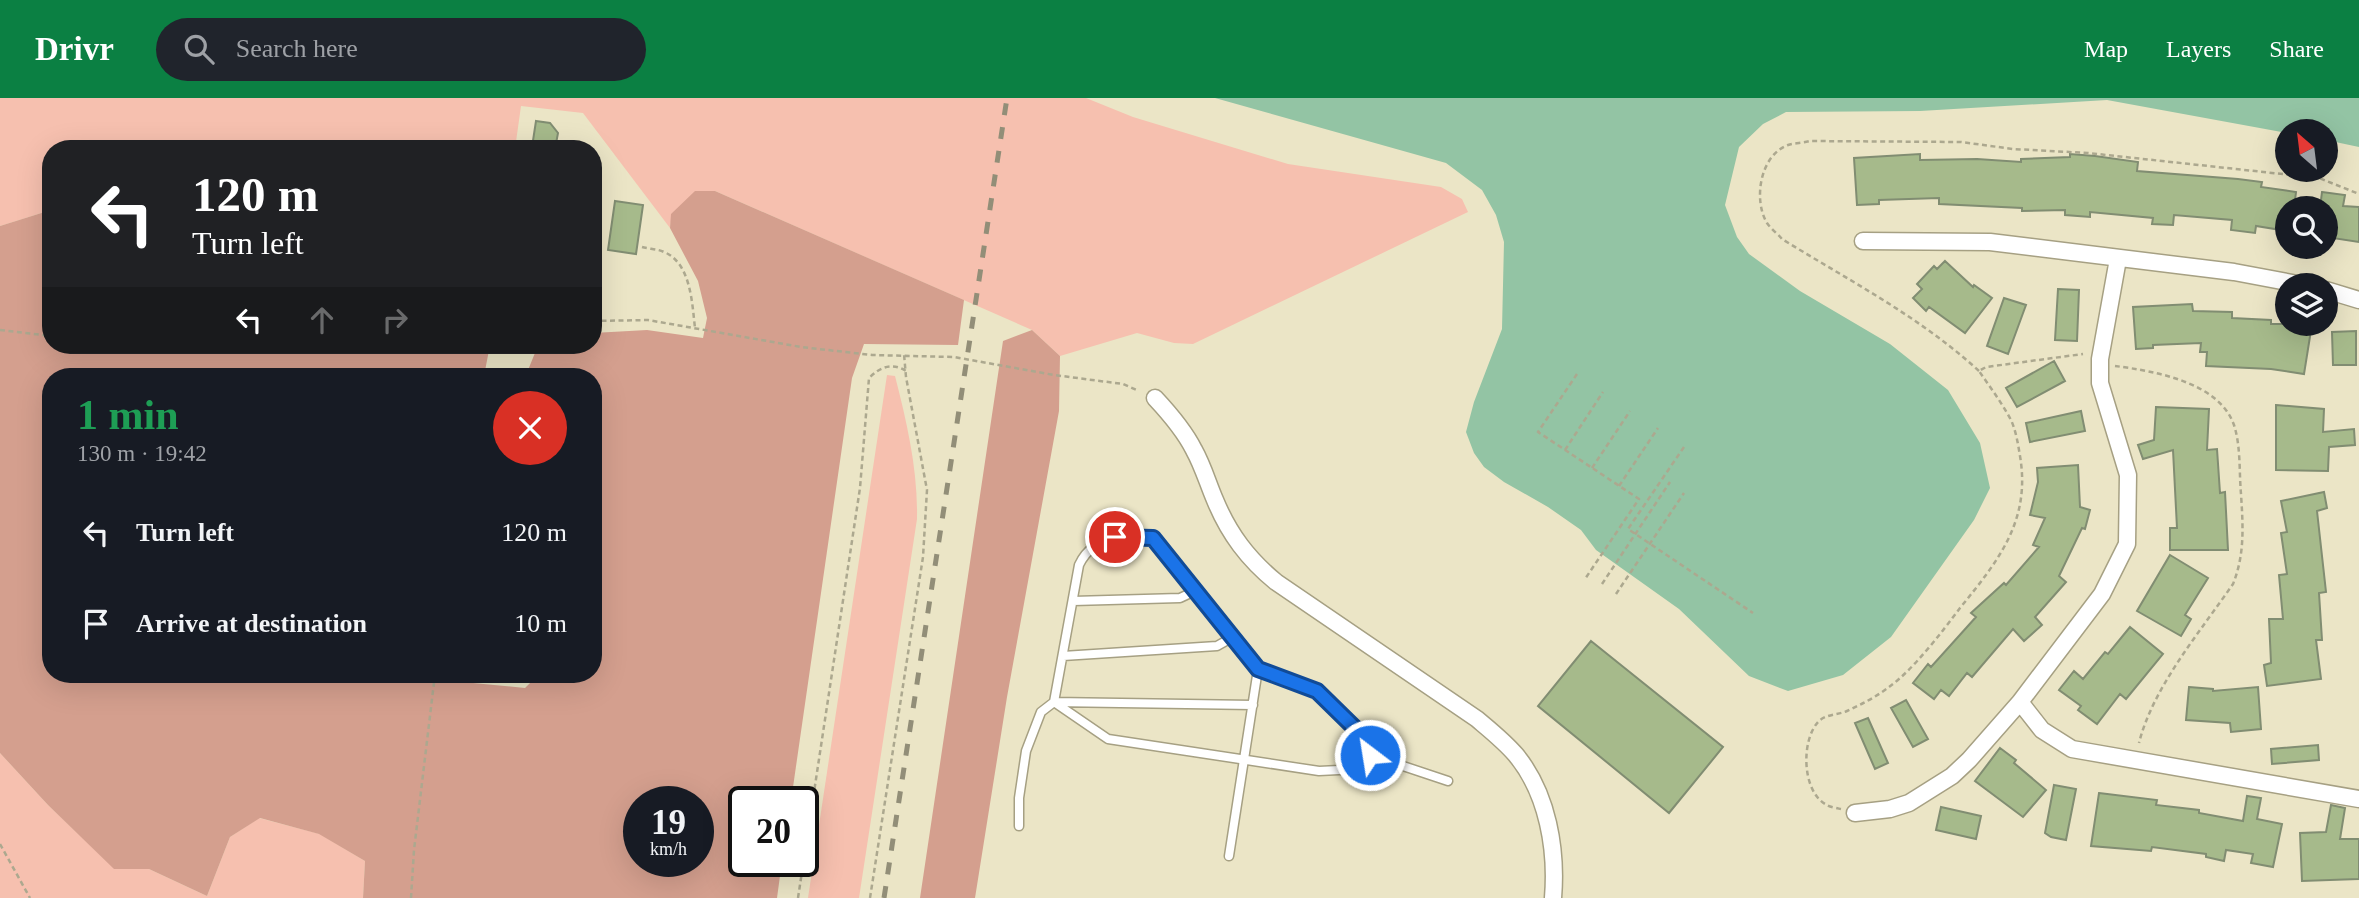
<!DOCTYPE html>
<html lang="en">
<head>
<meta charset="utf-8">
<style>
  body { margin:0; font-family:Georgia,serif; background:#20242c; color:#f1f3f6; height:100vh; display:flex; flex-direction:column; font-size:26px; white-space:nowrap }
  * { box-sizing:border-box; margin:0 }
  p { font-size:23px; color:#9ea1a6 }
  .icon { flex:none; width:38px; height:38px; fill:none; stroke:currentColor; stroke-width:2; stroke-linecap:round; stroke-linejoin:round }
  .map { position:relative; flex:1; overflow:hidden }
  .panel { position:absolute; left:42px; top:270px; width:560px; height:315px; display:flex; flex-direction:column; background:#171b24; border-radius:28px; box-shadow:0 7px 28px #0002 }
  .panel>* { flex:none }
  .top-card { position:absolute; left:42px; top:42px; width:560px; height:214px; border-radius:28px; box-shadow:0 7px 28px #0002; background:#202124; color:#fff; overflow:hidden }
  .needle { width:46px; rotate:332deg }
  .tools { position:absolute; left:2275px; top:21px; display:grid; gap:14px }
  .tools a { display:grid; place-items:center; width:63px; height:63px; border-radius:50%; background:#171b24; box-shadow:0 7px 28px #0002; font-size:35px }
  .speed { position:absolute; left:623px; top:688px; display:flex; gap:14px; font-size:35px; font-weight:700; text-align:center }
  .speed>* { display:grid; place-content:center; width:91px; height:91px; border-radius:50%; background:#171b24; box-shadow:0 7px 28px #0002; line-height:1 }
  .speed small { font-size:18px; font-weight:400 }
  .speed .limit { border:4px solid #111; border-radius:10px; background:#fff; color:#111 }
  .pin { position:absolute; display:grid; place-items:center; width:60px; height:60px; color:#fff; margin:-30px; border:4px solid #fff; border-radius:50%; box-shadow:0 2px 7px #0007 }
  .me { position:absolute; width:77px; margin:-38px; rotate:329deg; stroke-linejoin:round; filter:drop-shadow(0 0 5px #0008) }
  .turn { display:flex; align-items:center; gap:24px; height:147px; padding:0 35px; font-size:32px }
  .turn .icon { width:91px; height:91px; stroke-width:2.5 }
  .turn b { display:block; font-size:49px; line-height:60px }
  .lanes { display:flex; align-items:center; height:66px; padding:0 35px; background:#0003; justify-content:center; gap:35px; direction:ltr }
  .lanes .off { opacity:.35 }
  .round { display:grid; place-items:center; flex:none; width:74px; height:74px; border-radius:37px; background:#20242c }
  .overview { display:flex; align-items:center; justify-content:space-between; height:119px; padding:0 35px }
  h1 { font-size:42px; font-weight:600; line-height:52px; color:#1e9e55 }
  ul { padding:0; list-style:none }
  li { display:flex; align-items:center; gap:21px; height:91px; padding:0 35px }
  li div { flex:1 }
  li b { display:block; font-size:26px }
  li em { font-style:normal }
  header { display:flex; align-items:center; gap:42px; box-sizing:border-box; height:98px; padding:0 35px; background:#0b8043; color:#fff }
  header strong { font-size:33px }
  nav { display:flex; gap:38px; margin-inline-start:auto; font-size:24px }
  .search { width:490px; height:63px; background:#20242c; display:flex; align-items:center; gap:18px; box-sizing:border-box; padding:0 24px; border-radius:38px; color:#9ea1a6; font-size:26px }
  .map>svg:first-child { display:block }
</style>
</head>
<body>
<header>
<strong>Drivr</strong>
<div class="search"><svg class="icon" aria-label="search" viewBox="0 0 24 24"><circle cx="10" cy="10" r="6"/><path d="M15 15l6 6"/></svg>Search here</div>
<nav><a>Map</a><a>Layers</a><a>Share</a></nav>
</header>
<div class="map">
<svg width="2359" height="800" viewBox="0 0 2359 800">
  <rect width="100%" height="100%" fill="#ebe5c6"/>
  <path fill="#f6c0af" d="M0 0H1086L1133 19 1288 66 1441 89 1462 101 1468 114 1193 246 1174 245 1137 235 1060 258 1032 232 715 93 672 116 670 130 583 15 521 8 515 51H51V112L0 128Z
    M887 277 895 278C907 325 918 372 917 421L859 800H808Z
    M0 655 48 707 114 770 149 771 207 798 230 739 259 720 320 736 365 763 363 800H0Z"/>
  <path fill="#d49f8e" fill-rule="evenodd" d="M695 93H715L964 202 958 247 864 246 852 280 791 703 744 704V763H782L777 800H363L365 763 319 736 260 720 230 739 207 798 149 771H114L48 707 0 655V128L51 112V247H490L484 278H51V576H440L452 583 525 590 536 579 537 576H593V278L526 277 537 250 542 247H593V235L647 232 703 240 707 220 698 183 670 130 671 116ZM639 704H698V763H639Z
    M1032 232 1060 258 1059 313 1007 599 975 800H920L1003 243Z"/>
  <path fill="#93c4a4" d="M1215 0H2359V49L2326 42V33L2287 35 2107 2 1920 13 1786 14 1763 26 1739 49 1725 107 1737 139 1749 156 1800 193 1890 246 1948 292 1980 345 1990 390 1974 422 1891 539 1843 577 1788 593 1749 578 1679 511 1596 452 1581 432 1548 409 1504 384 1484 369 1474 355 1466 334 1474 304 1502 231 1504 144 1496 117 1482 92 1446 65Z"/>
  <path fill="#a6ba8b" stroke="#818d72" stroke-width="2" d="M536 23 550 25 558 35 555 51 532 49Z
    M1920 56V62L1977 61 2021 64V61L2070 59V56L2095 58 2138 64 2137 73 2238 81 2262 84 2261 89 2296 94 2294 110H2287V133L2256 128 2255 135 2231 132 2232 122 2174 117 2173 127 2152 126 2153 120 2090 114V119L2065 117V112L2022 113V110L1939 106V100L1879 102V106L1857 107 1854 60Z
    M2322 94 2345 97 2343 108 2359 109V144L2326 139V110H2320Z
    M615 103 643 107 636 156 608 152Z
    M1945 163 1973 189 1974 187 1992 200 1965 235 1929 209 1926 213 1913 200 1922 191 1917 186 1934 168 1937 171Z
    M2058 191 2079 192 2077 243 2055 242Z
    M2004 200 2026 207 2008 256 1987 248Z
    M2192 206 2193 213 2232 214V220L2271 222V226H2312L2304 276 2271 271 2206 268 2207 254H2200L2201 245 2153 247V250L2136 251 2133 209Z
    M2356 233V267H2333L2332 234Z
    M2054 263 2065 283 2017 309 2006 290Z
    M2276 307 2324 311 2323 334 2354 331 2355 347 2329 349 2328 373 2276 372Z
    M2156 309 2209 311 2207 352 2217 351 2220 395 2225 394 2228 452H2170V430H2177L2173 352 2143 361 2138 347 2154 342Z
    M2081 313 2085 333 2030 344 2026 325Z
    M2078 367 2080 409 2090 412 2085 431 2082 430 2059 478 2066 484 2035 519 2042 527 2024 543 2013 531 1972 579 1967 575 1949 598 1941 592 1934 601 1913 585 1928 566 1931 569 1976 519 1971 515 2004 485 2006 487 2039 449 2033 447 2045 420 2030 417 2038 384 2037 370Z
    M2324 394 2327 410 2317 413 2326 494 2319 495 2322 542H2316L2321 581 2267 588 2264 567 2271 565 2269 521H2283L2279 477 2287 476 2281 435 2287 434 2281 403Z
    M2170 457 2208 480 2185 517 2191 521 2181 538 2137 513Z
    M2130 529 2163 556 2126 601 2120 596 2097 626 2078 612 2081 608 2059 592 2074 573 2083 581 2105 554 2108 556Z
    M1591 543 1723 649 1669 715 1538 608Z
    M2189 589 2213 591V593L2258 589 2261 631 2231 634 2230 625 2186 622Z
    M1906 602 1928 641 1913 649 1891 610Z
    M1868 620 1888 665 1875 671 1855 625Z
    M2318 647 2319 662 2272 666 2271 651Z
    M2000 650 2016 662 2014 665 2046 692 2023 719 1975 683Z
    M2054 687 2076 691 2066 742 2051 739 2045 735Z
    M2099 695 2157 702 2156 707 2199 712V715L2243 723 2247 698 2261 700 2257 721 2282 726 2273 769 2251 765 2253 756 2226 752 2224 763 2206 759V756L2152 749 2151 753 2091 748Z
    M2331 707 2345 710 2340 741H2359V781L2302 783 2300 735 2326 734Z
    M1941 709 1981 718 1976 741 1936 732Z"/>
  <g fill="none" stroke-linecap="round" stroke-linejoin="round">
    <defs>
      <path id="service" d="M1115 439 1153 440 1258 571 1316 593 1367 642 1370 657 1365 666 1359 671 1319 673 1108 641 1054 604 1079 467C1087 450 1098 445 1115 439Z
        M1073 503 1180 500 1195 493
        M1063 558 1217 548 1233 539
        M1370 657 1448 683
        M1019 728V700L1026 653 1041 614 1054 604 1253 607
        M1229 758 1258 571"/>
      <path id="minor" d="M1863 143 1990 144 2234 174 2303 187
        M2326 192 2359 202
        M1155 300C1170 316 1184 332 1194 352 1203 368 1208 386 1215 402 1229 436 1248 461 1276 484L1477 621C1490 632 1504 643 1516 657 1548 696 1557 752 1553 800
        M2020 604 2042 632 2072 651 2359 701
        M1855 715 1890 711 1909 705 1952 678 1969 662 2020 604 2102 496 2127 446 2128 377 2100 285V261L2118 161"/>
    </defs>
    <use href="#service" stroke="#a6a083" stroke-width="11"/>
    <use href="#minor" stroke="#a6a083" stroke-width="19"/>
    <path stroke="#aca88f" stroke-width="2.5" stroke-dasharray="5 3.5" stroke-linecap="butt" d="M593 135H594
      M642 149C649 151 658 151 664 154 691 165 692 205 695 230
      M593 223 648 222 801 249 872 257 954 259 1054 277 1123 286 1139 293
      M0 232 51 238
      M133 247C205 255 277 253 350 247
      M2115 268C2154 273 2219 284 2234 327 2241 349 2239 374 2241 396 2243 428 2245 456 2233 486 2200 534 2153 589 2139 645
      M1979 273C1920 219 1850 183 1782 141 1778 136 1771 131 1767 125 1753 102 1760 57 1788 47 1794 45 1803 45 1810 43L1961 44 2013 51 2088 55 2319 80 2359 96
      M1577 276 1538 334 1639 401 1585 481
      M1684 349 1628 431 1753 515
      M1565 352 1603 294
      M1592 370 1630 313
      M1619 388 1658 330
      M1602 486 1670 384
      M1616 496 1684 395
      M1841 711C1836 710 1829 709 1825 706 1802 692 1801 643 1818 624 1825 616 1838 617 1847 613 1862 606 1876 599 1889 589 1913 572 1942 534 1960 510 1998 463 2031 423 2020 358 2018 346 2016 333 2011 322 2002 305 1990 289 1979 273L1986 269 2083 256
      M0 746 30 800
      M411 800 414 752 435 576
      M798 800 860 390 869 280C880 269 892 264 906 273
      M870 800 923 459 927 392 906 279 904 256"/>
    <use href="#service" stroke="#fff" stroke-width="8"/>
    <use href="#minor" stroke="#fff" stroke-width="16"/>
    <path stroke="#928e78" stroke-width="5" stroke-dasharray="12 12" stroke-linecap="butt" d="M884 800 1007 0"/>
  </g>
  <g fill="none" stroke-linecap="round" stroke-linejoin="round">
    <defs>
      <path id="route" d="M1115 439 1153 440 1258 571 1317 593 1367 642 1370 657"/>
    </defs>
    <use href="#route" stroke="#114b97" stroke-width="18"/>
    <use href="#route" stroke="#1a73e8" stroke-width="12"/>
  </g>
</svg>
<div class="tools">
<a><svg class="needle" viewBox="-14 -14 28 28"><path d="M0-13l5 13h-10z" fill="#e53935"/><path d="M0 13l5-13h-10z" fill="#9ea1a6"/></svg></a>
<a><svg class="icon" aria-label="search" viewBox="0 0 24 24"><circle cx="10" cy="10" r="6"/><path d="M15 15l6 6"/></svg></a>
<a><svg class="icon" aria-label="layers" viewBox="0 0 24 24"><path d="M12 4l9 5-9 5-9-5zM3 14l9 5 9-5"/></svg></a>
</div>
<div class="speed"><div>19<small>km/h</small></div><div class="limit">20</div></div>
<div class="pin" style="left:1115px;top:439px;background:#d93025"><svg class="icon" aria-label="arrive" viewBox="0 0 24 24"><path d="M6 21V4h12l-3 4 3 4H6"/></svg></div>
<svg class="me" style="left:1370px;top:657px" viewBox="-20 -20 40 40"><circle r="17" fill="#1a73e8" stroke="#fff" stroke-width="3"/><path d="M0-11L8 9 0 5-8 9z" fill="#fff"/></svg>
<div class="top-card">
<div class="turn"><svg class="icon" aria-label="left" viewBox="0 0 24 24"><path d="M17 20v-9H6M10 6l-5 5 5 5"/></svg><div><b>120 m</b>Turn left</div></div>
<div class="lanes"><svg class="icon" aria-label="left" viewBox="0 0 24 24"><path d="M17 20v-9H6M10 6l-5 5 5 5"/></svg><svg class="icon off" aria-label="ahead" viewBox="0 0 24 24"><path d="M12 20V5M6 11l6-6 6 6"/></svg><svg class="icon off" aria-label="right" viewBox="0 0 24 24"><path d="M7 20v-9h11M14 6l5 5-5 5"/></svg></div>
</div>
<section class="panel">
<div class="overview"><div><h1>1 min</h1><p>130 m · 19:42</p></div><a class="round" style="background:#d93025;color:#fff"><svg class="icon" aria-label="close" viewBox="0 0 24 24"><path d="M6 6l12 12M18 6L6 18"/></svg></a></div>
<ul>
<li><svg class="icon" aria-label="left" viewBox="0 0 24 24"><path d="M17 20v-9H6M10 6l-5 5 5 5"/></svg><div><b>Turn left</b></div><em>120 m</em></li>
<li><svg class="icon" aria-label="arrive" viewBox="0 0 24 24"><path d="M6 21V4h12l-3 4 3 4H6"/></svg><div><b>Arrive at destination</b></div><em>10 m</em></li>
</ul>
</section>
</div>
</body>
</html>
